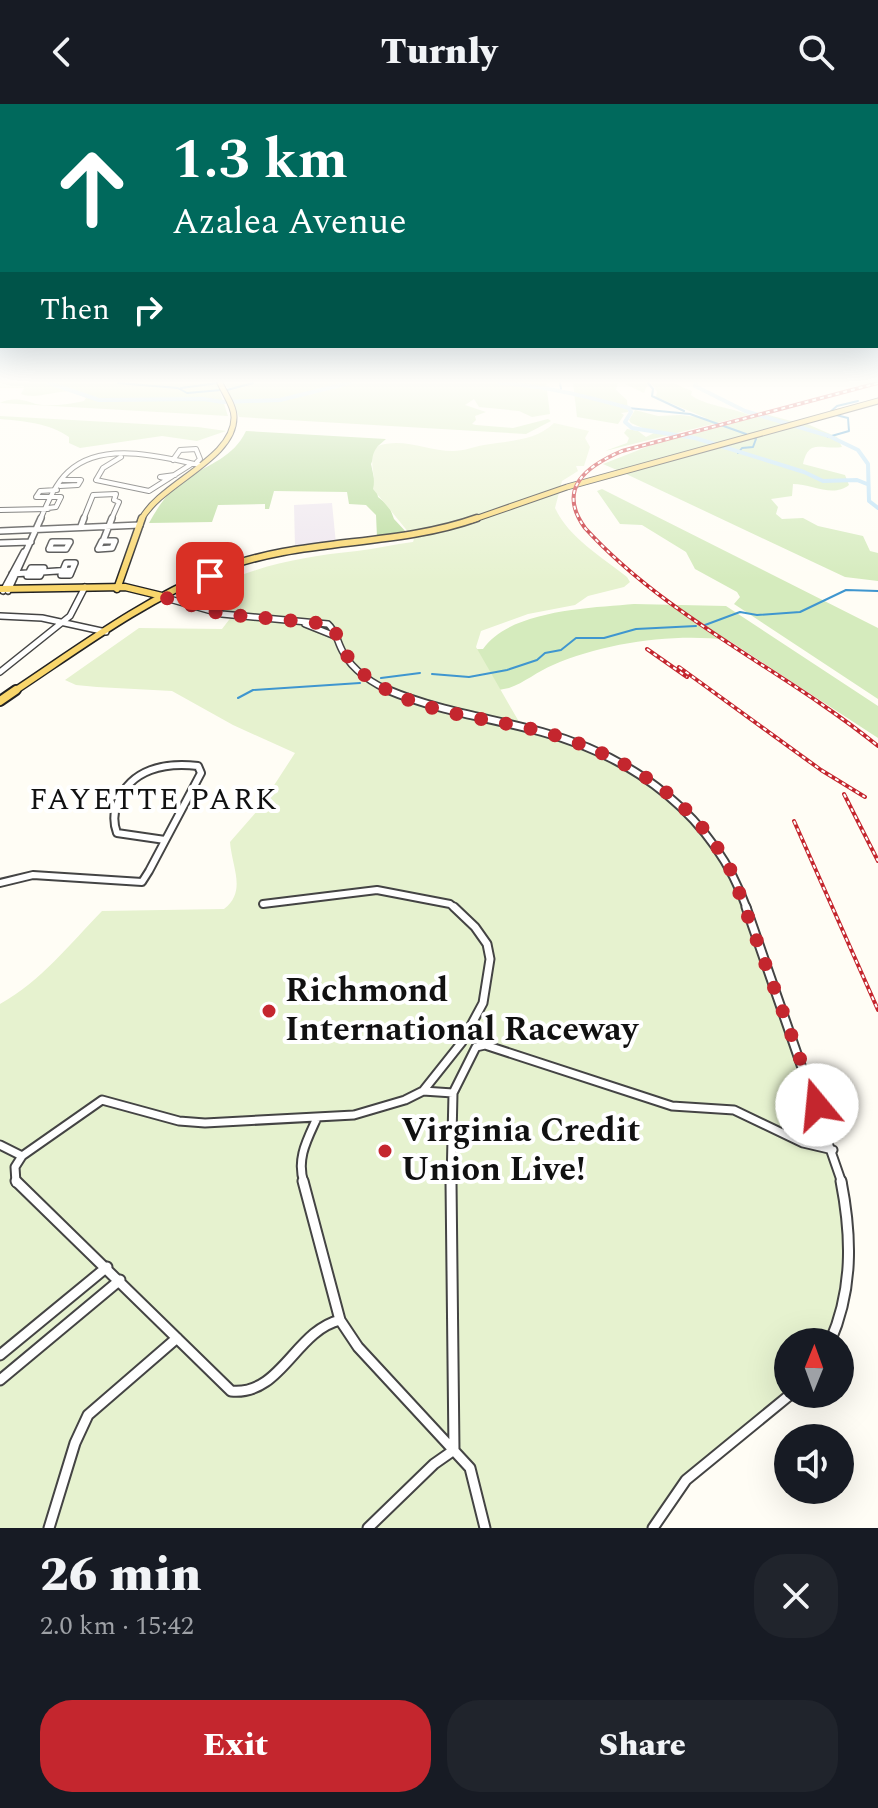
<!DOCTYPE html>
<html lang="en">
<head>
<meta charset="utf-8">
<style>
  body { margin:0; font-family:Spectral,serif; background:#20242c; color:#f1f3f6; height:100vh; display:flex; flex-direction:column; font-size:30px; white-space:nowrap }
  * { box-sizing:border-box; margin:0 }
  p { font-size:26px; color:#9ea1a6 }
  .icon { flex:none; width:44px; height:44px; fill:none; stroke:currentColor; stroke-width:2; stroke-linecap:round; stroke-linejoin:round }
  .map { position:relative; height:1424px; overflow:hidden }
  .drawer { display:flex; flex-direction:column; background:#171b24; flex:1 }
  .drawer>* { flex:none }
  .hud { position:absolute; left:0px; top:0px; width:878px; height:244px; box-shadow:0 8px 32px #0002; background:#00695c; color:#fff; overflow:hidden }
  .needle { width:52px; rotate:1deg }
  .tools { position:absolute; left:774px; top:1224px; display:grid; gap:16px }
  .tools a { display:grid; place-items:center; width:80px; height:80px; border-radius:50%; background:#171b24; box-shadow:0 8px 32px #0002; font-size:40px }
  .pin { position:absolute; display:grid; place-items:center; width:68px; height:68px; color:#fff; margin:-34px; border-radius:16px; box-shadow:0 4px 12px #0006 }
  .me { position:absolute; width:88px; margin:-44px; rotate:343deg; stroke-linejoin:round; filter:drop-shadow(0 0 6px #0008) }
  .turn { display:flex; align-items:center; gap:28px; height:168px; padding:0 40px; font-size:36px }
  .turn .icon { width:104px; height:104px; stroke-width:2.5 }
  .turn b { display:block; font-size:56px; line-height:68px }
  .then { display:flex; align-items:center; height:76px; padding:0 40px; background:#0003; gap:16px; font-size:30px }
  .round { display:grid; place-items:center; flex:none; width:84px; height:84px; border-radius:32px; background:#20242c }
  .summary { display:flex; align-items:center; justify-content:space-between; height:136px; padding:0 40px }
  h1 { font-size:48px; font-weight:800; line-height:60px }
  .action { display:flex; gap:16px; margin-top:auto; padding:16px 40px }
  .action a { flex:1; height:92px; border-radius:32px; background:#c4262e; color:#fff; font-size:32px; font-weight:800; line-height:92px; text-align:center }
  .action a+a { background:#20242c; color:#f1f3f6 }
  header { display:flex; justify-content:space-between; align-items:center; height:104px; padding:0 40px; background:#171b24; font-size:36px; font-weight:800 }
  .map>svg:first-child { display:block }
</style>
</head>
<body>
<header><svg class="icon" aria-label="back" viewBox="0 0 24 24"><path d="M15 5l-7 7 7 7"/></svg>Turnly<svg class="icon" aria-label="search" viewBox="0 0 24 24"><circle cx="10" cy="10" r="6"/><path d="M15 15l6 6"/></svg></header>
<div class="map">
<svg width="878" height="1424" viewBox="0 0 878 1424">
  <rect width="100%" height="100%" fill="#fffdf5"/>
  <path fill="#eee6ef" d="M332 399 336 440 295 442 294 401Z"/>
  <path fill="#d5ebbd" d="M0 279H217L228 312 0 299C12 293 24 296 36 300 49 303 71 300 84 297L86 294C65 278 43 298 21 290L24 284H0Z
    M225 279H546L550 310 532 313 519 307 479 303 474 295 465 301 486 308 475 312 476 316 472 320 476 321 513 324 548 315 551 317 526 330 239 313Z
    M573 279H618L616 286 627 296 628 308 621 309 624 311 618 320 577 313Z
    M623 279H673L692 287 691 291C703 301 733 304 749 311L605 347 627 339 629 334 624 329 627 325 638 327 646 333 654 329 631 319 629 316 635 306 658 312 681 311 706 314 656 293 657 288 652 280 647 282 644 289Z
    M765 310 795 318 619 367 603 360 654 340Z
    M0 312 198 323 226 327 197 337 162 332 80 344 69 339V333C49 319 24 317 0 315Z
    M805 319 837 333 842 343C821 346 809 334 803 360L845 371 849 381C833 394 812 380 793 380L792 392 771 395 778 403 776 410 782 415 803 414 818 422 863 432 870 447 878 449V477L845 473 624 369Z
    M602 385 878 524V595L734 500 740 493 737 488 695 465 686 448 642 421 620 420 597 387Z
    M634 500 726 502 878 602V634L728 536C674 529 603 539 553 561 538 567 524 579 509 584 492 588 472 589 454 592L442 546 483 545C510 506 590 504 634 500Z"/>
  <path fill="#b9dc9c" d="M246 327 386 335 378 342 371 360 378 393 389 402 394 415 407 429 377 433 376 411 366 401 349 400 347 388 274 387 269 405H265V400L218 401 212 418 149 419C159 401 169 386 186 375 210 359 233 354 246 327Z"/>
  <path fill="#e6f2cf" d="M554 319 589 327 585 334 590 343 584 362H576L578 367 562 377 555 404C569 434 602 453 627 473L630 478 624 483 588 492 575 501 528 510 481 527 476 543 522 623 553 631 629 663 701 721 729 762 792 926 837 1056 849 1153 830 1238H788V1290L700 1362 653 1424H0V900C41 877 70 840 102 807L224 805C247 787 232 764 230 738L258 706 295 649 233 621 172 587 97 583 76 581 65 576 139 524 222 525 232 512 210 508 215 496 226 490 217 481C263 460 307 452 357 447 376 445 394 440 413 438L414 435 373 385C377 370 366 356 378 342 403 333 427 347 453 347 464 347 473 343 484 341 509 336 534 338 554 319Z"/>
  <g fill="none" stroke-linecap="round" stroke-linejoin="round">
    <path stroke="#3f96cf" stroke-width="2" d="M118 279 178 284 187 289 221 286
      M560 279 561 285
      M648 279 653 285 652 292 684 307
      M181 284 218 279
      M227 286 253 279
      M628 304 690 310 746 330
      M829 309 837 302 858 297
      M828 333 849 327 848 314 836 311
      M738 349 742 344 753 343 756 335 752 333
      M705 521 740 508 757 511 800 508 846 486 878 487
      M432 570 469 573 507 566 537 556 545 549 561 546 576 534H604L636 525 696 522
      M381 574 420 569
      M238 594 253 586 360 579"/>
    <path stroke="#b9e0f7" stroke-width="4" d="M49 279 99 296 203 295 223 298 280 296 349 279
      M500 279C545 282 585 292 629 304L631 308 625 318 632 324 695 334 804 368 823 377 857 376 867 380
      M696 279 695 282 745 307 829 332 858 346 868 360 869 397 878 404"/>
    <defs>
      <path id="minor-far4" d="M121 353 103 364 96 376 149 387 190 361
        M173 356 180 346 196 345 200 355 197 358
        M168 375 160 373 175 371
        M60 382 78 381 81 376H63
        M48 404 56 403 61 393H36L40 387 57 386
        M0 406 48 405
        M40 416C47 400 55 380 68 368 102 336 160 353 200 361
        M83 416 93 391 116 390 114 396 119 398 111 416"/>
      <path id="minor-far3" d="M81 422 84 414
        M0 427 140 421
        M102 437H115L112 444 98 445Z
        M103 437 112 414
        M52 438H70L66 445H49Z
        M0 439 31 438
        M66 459H75L70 471H61Z
        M31 464H44L40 472H27Z
        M12 470 72 466
        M3 487 24 448
        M8 487 41 414
        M166 494 222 510 328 520C337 528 337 538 343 548 352 566 374 581 393 588
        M0 512 42 514 106 528
        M305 520 335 532
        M0 568 70 512 85 483"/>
      <path id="minor-far2" d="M388 586C438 607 490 614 542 628 635 653 714 712 747 805
        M0 779 33 771 142 778 149 767 201 669 198 662C165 658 131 665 118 698 113 709 113 718 117 729L165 736
        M263 800 377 786 450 800 456 805"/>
      <path id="minor-far1" d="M746 803 842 1079
        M423 987 453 989 451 1079
        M453 989 476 943 485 941 672 1002 734 1006 803 1039 833 1046
        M0 1041 22 1052
        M16 1079 15 1063 22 1052 102 996 179 1017 205 1019 354 1011 405 996 423 987 462 938 483 899 490 855 487 840 475 823 454 803
        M304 1079C296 1055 307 1036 317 1014"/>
      <path id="minor" d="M16 1077 231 1287C281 1292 295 1227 340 1216
        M303 1077 340 1216 358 1243 470 1364 485 1424
        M830 1238C853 1186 852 1133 841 1077
        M0 1251 107 1163
        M0 1276 120 1176
        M49 1424 75 1339 88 1311 177 1234
        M368 1424 434 1360 454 1346 451 1077
        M653 1424 686 1376 791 1290"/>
      <path id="major-far2" d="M141 416C160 379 235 355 234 313 234 302 225 290 220 279
        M472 416 567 383 878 297"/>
      <path id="major-far1" d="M0 485 125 483 162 492
        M117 485 142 414
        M13 588C78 545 143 496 216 467 299 433 393 444 477 414"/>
      <path id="major" d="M0 597 16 586"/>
    </defs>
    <use href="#minor-far4" stroke="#444" stroke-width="6"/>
    <use href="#minor-far3" stroke="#444" stroke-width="8"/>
    <use href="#minor-far2" stroke="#444" stroke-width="10"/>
    <use href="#minor-far1" stroke="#444" stroke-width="11"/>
    <use href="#minor" stroke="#444" stroke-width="13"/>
    <use href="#major-far2" stroke="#222" stroke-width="7"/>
    <use href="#major-far1" stroke="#222" stroke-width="9"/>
    <use href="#major" stroke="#222" stroke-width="12"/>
    <use href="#minor-far4" stroke="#fff" stroke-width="4"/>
    <use href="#minor-far3" stroke="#fff" stroke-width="5"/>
    <use href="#minor-far2" stroke="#fff" stroke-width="6"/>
    <use href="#minor-far1" stroke="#fff" stroke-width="7"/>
    <use href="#minor" stroke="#fff" stroke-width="9"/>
    <use href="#major-far2" stroke="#f9d66b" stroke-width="5"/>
    <use href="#major-far1" stroke="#f9d66b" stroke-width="6"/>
    <use href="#major" stroke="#f9d66b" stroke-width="8"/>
    <defs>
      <path id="rail" d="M878 279 622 347C587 362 556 384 585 424 668 515 783 565 878 642
        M647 545 687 573
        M679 563 821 666 865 693
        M844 690 878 757
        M794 717 878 906"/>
    </defs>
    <use href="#rail" stroke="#c4262e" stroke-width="4"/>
    <use href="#rail" stroke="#fff" stroke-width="2" stroke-dasharray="4" stroke-linecap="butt"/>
  </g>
  <linearGradient id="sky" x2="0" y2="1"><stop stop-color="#95c6ee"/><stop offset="0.58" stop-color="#fffefa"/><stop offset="1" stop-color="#fffefa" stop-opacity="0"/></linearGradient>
  <rect width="878" height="478" fill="url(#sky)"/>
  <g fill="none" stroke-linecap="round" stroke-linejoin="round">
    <path stroke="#c4262e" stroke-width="14" stroke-dasharray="0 25.2" d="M210 472 166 494 222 510 328 520C337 526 340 541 346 550 357 568 375 580 393 589 434 609 479 614 523 623 609 642 692 688 732 769L817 1001"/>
  </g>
  <g fill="#c4262e" stroke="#fff" stroke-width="3">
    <circle cx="269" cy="907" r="8"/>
    <circle cx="385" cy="1047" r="8"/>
  </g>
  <g text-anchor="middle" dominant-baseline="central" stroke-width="8" stroke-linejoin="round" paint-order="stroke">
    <g font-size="30" letter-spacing="2" fill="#111" stroke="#fff">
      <text x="154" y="696">FAYETTE PARK</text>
    </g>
    <g font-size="34" font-weight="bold" fill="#111" stroke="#fff" text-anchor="start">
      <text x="285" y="887">Richmond<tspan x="285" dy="39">International Raceway</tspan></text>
      <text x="401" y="1027">Virginia Credit<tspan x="401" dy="39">Union Live!</tspan></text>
    </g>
  </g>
</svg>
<div class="tools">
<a><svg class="needle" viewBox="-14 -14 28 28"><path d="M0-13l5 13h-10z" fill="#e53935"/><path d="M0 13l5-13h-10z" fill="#9ea1a6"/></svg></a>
<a><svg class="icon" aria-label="sound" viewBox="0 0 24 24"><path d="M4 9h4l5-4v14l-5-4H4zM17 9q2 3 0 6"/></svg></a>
</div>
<div class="pin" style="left:210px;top:472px;background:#d93025"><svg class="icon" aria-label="arrive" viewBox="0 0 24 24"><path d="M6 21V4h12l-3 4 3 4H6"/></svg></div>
<svg class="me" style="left:817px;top:1001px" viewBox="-20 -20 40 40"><circle r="19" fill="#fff"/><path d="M0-13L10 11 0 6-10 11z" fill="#c4262e"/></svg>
<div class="hud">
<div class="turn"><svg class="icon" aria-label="ahead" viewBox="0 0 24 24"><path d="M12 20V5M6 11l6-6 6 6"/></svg><div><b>1.3 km</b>Azalea Avenue</div></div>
<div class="then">Then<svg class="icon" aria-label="right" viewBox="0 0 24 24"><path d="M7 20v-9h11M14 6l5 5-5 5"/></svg></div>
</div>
</div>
<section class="drawer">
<div class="summary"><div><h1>26 min</h1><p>2.0 km · 15:42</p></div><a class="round"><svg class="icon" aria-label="close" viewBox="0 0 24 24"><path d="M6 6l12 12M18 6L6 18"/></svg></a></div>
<div class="action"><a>Exit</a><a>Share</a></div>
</section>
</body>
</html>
